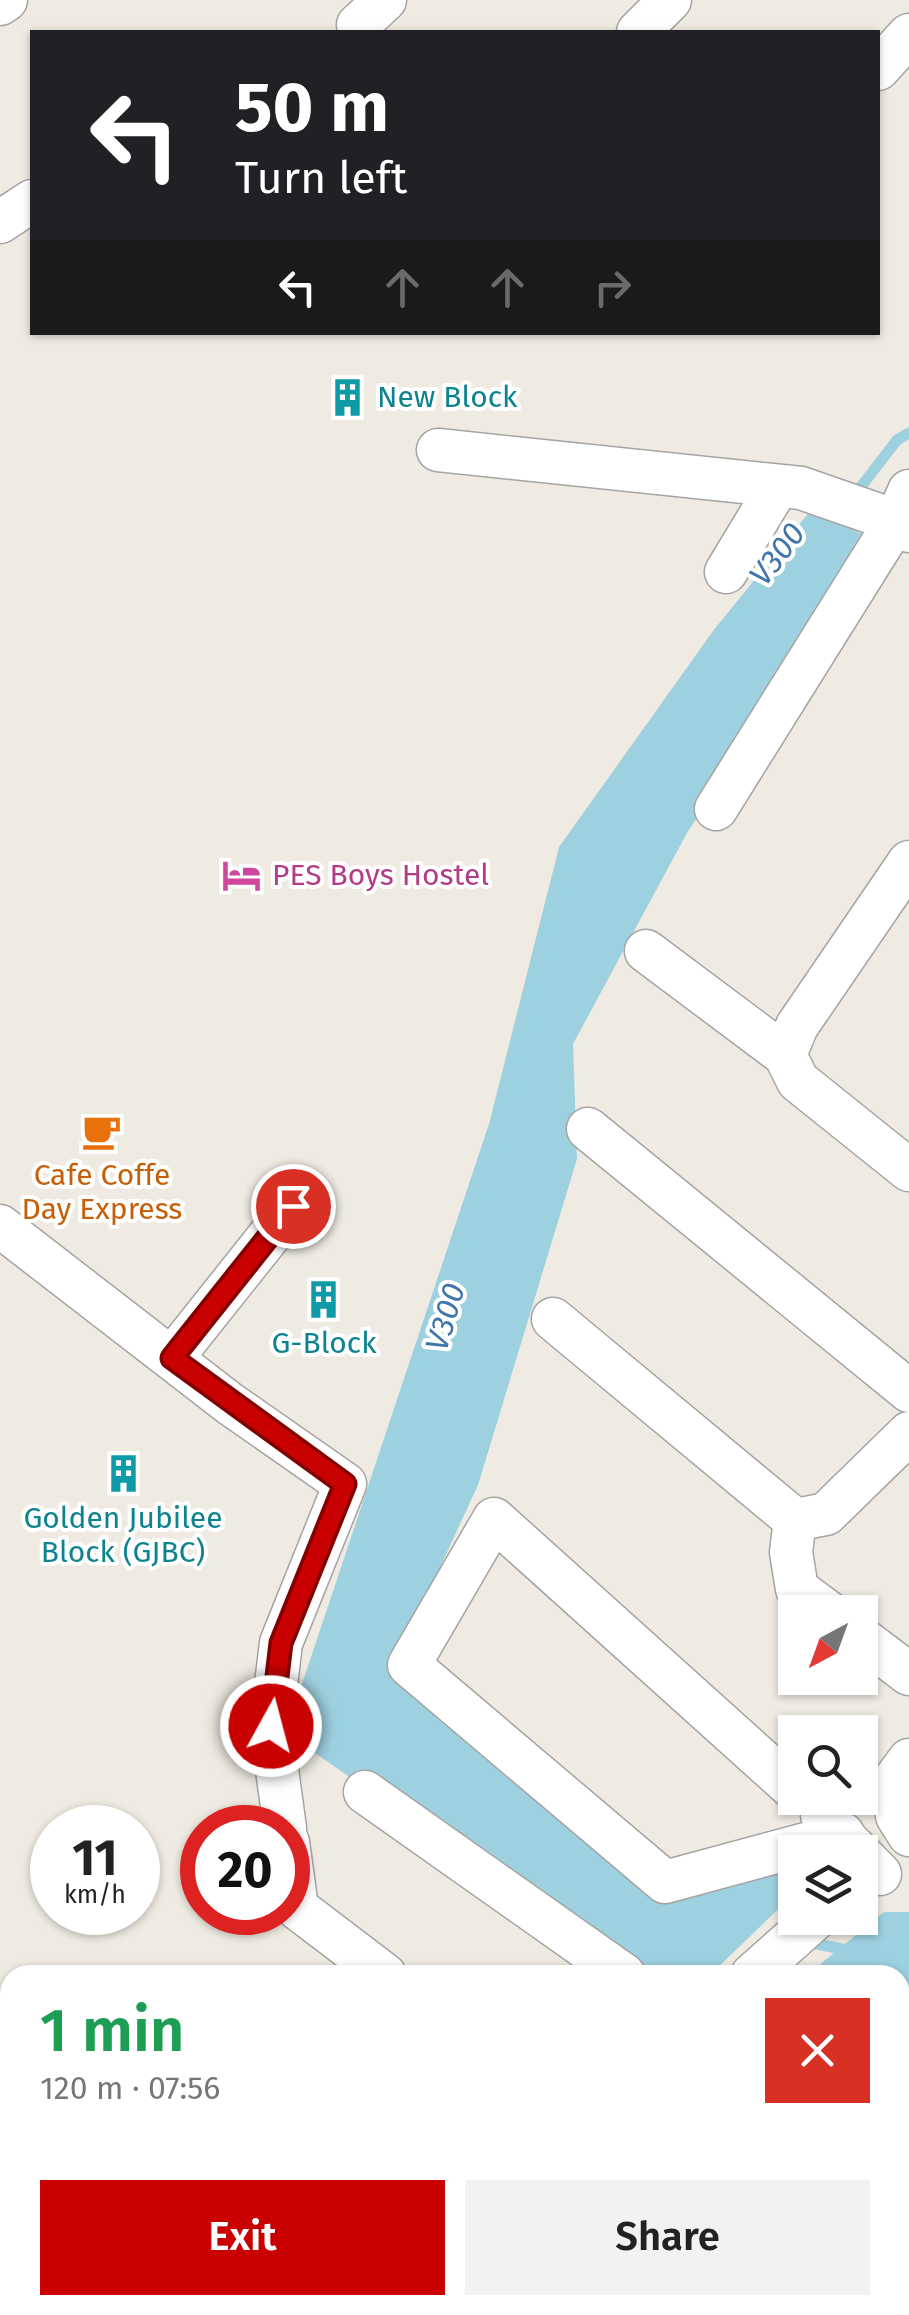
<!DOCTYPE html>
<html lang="en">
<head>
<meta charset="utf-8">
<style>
  body { margin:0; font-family:"Fira Sans",sans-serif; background:#f2f2f2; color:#222; height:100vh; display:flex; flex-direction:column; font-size:38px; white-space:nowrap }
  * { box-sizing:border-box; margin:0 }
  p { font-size:32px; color:#767676 }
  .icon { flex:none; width:55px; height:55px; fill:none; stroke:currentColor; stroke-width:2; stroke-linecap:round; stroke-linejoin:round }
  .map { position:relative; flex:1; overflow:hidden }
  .drawer { position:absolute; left:0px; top:1965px; width:910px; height:350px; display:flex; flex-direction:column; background:#fff; border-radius:30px 30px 0 0; box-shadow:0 2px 8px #0004 }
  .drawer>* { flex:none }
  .hud { position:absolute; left:30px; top:30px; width:850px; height:305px; border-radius:0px; box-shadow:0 2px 8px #0004; background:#202124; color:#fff; overflow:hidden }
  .needle { width:65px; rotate:221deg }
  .fabs { position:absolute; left:778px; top:1595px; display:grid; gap:20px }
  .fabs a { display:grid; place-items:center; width:100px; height:100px; border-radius:0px; background:#fff; box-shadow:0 2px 8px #0004; font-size:50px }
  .speed { position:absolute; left:30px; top:1805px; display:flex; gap:20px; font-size:50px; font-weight:700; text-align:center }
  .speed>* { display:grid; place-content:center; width:130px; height:130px; border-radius:50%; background:#fff; box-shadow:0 2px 8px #0004; line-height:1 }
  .speed small { font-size:25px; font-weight:400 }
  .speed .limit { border:15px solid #d22; background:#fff; color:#111 }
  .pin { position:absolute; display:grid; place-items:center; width:85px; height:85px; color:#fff; margin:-42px; border:5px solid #fff; border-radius:50%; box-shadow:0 2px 10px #0007 }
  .me { position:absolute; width:110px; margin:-55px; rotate:7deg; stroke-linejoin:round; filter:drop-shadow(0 0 8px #0008) }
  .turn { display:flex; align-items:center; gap:35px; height:210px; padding:0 40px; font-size:45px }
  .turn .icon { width:130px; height:130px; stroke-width:2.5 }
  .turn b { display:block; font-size:70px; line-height:85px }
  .lanes { display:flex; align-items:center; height:95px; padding:0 40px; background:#0003; justify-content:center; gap:50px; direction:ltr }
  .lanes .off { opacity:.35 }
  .round { display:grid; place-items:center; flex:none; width:105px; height:105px; border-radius:0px; background:#f2f2f2 }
  .summary { display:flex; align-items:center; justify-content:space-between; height:170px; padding:0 40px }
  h1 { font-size:60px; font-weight:600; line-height:75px; color:#1e9e55 }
  .primary-button { display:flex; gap:20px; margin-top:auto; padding:20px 40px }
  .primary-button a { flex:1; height:115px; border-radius:0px; background:#c90100; color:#fff; font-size:40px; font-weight:600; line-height:115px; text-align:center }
  .primary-button a+a { background:#f2f2f2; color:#222 }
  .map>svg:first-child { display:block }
</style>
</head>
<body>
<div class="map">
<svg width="909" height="2315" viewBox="0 0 909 2315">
  <rect width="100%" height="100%" fill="#efebe2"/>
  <path fill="#bafdc0" d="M900 2150 909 2152V2315H578L587 2305H900Z"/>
  <path fill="#9ed1e0" d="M810 511 879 541 687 833 573 1044 577 1159 478 1485 390 1676 653 1897 795 1857V1893L710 1975H635L315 1753 291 1717 489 1124 559 847 713 631Z
    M884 1912H909V2003L900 2001V1975H807Z"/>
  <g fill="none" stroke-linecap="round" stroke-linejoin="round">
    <path stroke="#9ed1e0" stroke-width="11" d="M853 497 897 440 909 433
      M807 1942 852 1951"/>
    <defs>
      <path id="minor" d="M0 4 6 0
        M358 25 385 0
        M638 32 670 0
        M878 69 909 35
        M0 222 32 201
        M438 450 801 488 896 521 909 531
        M726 572 778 486
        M716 809 896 521 909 491
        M909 862 797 1026 785 1055 798 1081 909 1170
        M646 951 785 1055
        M588 1129 909 1391
        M0 1226 229 1403 345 1484 281 1643 271 1726 285 1828
        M553 1319 795 1520 826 1514 909 1433
        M172 1358 293 1206
        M795 1520 791 1552 797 1589 828 1612
        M860 1637 909 1674
        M909 1760 892 1783 897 1816 909 1835
        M795 1790 494 1519 409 1665 665 1882 843 1834
        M365 1792 624 1975
        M822 1815 880 1874
        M288 1842 297 1908 385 1975
        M752 1975 816 1918
        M0 2152 10 2161
        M164 2305 174 2315
        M222 2315 230 2305
        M325 2315 330 2309
        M442 2315 451 2305"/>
    </defs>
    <use href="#minor" stroke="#a4a4a4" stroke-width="45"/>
    <use href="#minor" stroke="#fff" stroke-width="42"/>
  </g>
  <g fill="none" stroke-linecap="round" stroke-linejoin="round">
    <defs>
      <path id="route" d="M271 1726 281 1643 345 1484 172 1358 293 1206"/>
    </defs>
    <use href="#route" stroke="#830100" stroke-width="25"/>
    <use href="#route" stroke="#c90100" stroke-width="18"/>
  </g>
  <defs>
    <symbol id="building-bare" viewBox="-9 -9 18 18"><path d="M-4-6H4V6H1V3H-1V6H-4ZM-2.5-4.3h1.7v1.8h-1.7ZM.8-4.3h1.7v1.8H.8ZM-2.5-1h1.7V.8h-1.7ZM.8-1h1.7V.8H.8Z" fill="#0f9aa8" stroke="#fff" stroke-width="2.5" paint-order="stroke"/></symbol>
    <symbol id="hotel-bare" viewBox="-9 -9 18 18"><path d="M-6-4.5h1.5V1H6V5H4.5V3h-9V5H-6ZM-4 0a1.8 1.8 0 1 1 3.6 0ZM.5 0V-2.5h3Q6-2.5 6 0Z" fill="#d1479c" stroke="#fff" stroke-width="2.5" paint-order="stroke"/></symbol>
    <symbol id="cafe-bare" viewBox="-9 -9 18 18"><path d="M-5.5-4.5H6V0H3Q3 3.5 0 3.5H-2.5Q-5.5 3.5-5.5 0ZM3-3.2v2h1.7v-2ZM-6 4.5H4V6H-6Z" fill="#e8710a" stroke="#fff" stroke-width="2.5" paint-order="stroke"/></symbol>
  </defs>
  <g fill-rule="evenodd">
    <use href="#building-bare" x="320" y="370" width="55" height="55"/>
    <use href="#hotel-bare" x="214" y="848" width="55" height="55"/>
    <use href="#cafe-bare" x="74" y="1104" width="55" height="55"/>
    <use href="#building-bare" x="296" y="1272" width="55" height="55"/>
    <use href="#building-bare" x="96" y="1446" width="55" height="55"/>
  </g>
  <g text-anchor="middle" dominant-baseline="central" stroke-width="8" stroke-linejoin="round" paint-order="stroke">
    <g font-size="30" fill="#0d838f" stroke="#fff">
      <text x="377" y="397" text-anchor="start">New Block</text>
      <text x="324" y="1343">G-Block</text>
      <text x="123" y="1518">Golden Jubilee<tspan x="123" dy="34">Block (GJBC)</tspan></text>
    </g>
    <g font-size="30" fill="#b23c85" stroke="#fff" text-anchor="start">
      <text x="272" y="875">PES Boys Hostel</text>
    </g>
    <g font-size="30" fill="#c56008" stroke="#fff">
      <text x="102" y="1175">Cafe Coffe<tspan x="102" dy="34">Day Express</tspan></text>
    </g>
    <g font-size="32" font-style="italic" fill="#4075ab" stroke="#fff">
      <text transform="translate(777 554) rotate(-53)">V300</text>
      <text transform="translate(445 1317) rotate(-74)">V300</text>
    </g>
  </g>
</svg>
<div class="fabs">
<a><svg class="needle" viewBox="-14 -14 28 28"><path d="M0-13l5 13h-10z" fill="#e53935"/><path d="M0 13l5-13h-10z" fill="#767676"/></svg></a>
<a><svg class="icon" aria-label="search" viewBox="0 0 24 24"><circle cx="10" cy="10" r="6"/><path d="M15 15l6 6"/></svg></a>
<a><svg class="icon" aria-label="layers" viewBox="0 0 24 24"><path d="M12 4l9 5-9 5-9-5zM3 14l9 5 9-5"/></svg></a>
</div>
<div class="speed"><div>11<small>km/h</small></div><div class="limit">20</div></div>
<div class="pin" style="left:293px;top:1206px;background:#d93025"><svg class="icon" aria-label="arrive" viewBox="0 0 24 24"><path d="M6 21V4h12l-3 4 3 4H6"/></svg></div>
<svg class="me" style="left:271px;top:1726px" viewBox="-20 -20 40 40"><circle r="17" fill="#c90100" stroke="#fff" stroke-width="3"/><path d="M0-11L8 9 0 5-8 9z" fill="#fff"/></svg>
<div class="hud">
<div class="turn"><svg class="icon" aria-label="left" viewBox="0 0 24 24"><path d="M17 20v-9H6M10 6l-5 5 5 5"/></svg><div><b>50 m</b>Turn left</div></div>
<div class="lanes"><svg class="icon" aria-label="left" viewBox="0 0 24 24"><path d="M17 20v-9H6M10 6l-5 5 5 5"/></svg><svg class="icon off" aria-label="ahead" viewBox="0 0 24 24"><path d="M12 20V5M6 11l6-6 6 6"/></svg><svg class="icon off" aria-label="ahead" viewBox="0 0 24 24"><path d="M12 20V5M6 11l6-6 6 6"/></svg><svg class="icon off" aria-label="right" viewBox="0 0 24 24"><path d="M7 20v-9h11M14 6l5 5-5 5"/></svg></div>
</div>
<section class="drawer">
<div class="summary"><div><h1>1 min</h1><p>120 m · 07:56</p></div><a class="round" style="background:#d93025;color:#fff"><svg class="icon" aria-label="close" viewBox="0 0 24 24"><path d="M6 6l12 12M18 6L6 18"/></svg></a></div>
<div class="primary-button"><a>Exit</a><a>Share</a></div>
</section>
</div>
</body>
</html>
